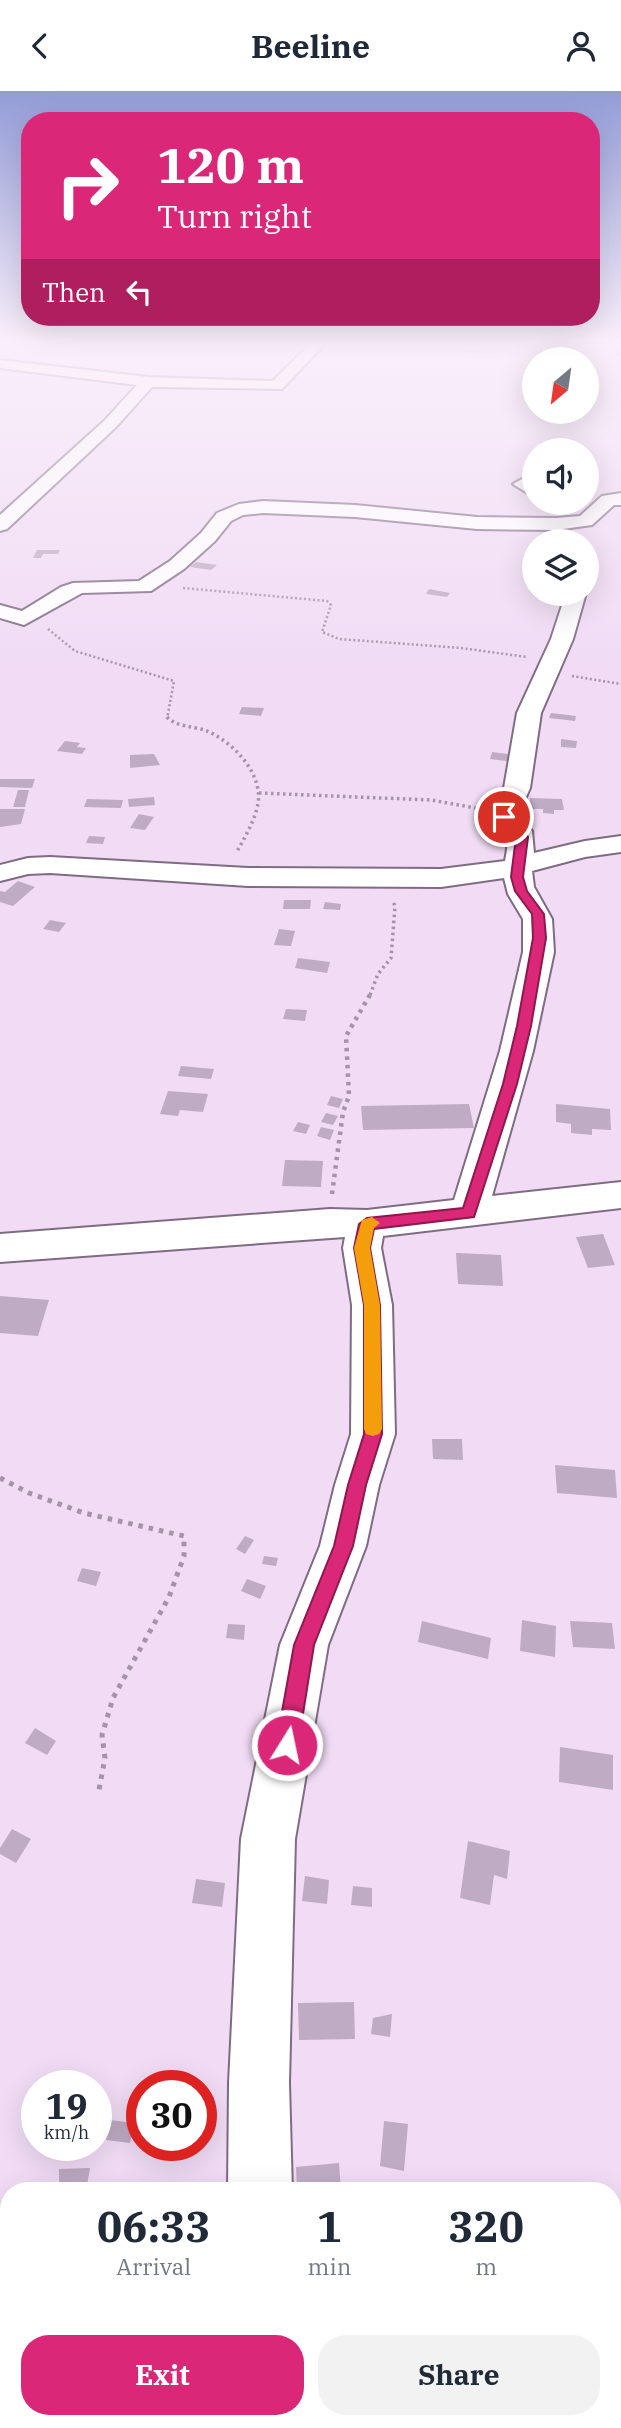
<!DOCTYPE html>
<html lang="en">
<head>
<meta charset="utf-8">
<style>
  body { margin:0; font-family:"IBM Plex Serif",serif; background:#f2f2f3; color:#1f2937; height:100vh; display:flex; flex-direction:column; font-size:26px; white-space:nowrap }
  * { box-sizing:border-box; margin:0 }
  p { font-size:23px; color:#747a83 }
  .icon { flex:none; width:38px; height:38px; fill:none; stroke:currentColor; stroke-width:2; stroke-linecap:round; stroke-linejoin:round }
  .map { position:relative; flex:1; overflow:hidden }
  .side { position:absolute; left:0px; top:2091px; width:621px; height:247px; display:flex; flex-direction:column; background:#fff; border-radius:28px 28px 0 0; box-shadow:0 7px 28px #0002 }
  .side>* { flex:none }
  .top-card { position:absolute; left:21px; top:21px; width:579px; height:214px; border-radius:28px; box-shadow:0 7px 28px #0002; background:#db2777; color:#fff; overflow:hidden }
  .needle { width:46px; rotate:209deg }
  .controls { position:absolute; left:522px; top:256px; display:grid; gap:14px }
  .controls a { display:grid; place-items:center; width:77px; height:77px; border-radius:50%; background:#fff; box-shadow:0 7px 28px #0002; font-size:35px }
  .speed { position:absolute; left:21px; top:1979px; display:flex; gap:14px; font-size:35px; font-weight:700; text-align:center }
  .speed>* { display:grid; place-content:center; width:91px; height:91px; border-radius:50%; background:#fff; box-shadow:0 7px 28px #0002; line-height:1 }
  .speed small { font-size:18px; font-weight:400 }
  .speed .limit { border:10px solid #d22; background:#fff; color:#111 }
  .pin { position:absolute; display:grid; place-items:center; width:60px; height:60px; color:#fff; margin:-30px; border:4px solid #fff; border-radius:50%; box-shadow:0 2px 7px #0007 }
  .me { position:absolute; width:77px; margin:-38px; rotate:10deg; stroke-linejoin:round; filter:drop-shadow(0 0 5px #0008) }
  .turn { display:flex; align-items:center; gap:24px; height:147px; padding:0 21px; font-size:32px }
  .turn .icon { width:91px; height:91px; stroke-width:2.5 }
  .turn b { display:block; font-size:49px; line-height:60px }
  .then { display:flex; align-items:center; height:66px; padding:0 21px; background:#0003; gap:14px; font-size:26px }
  .eta { display:flex; justify-content:space-evenly; align-items:center; height:119px; text-align:center }
  .eta b { font-size:42px; font-weight:700; line-height:49px }
  .button { display:flex; gap:14px; margin-top:auto; padding:14px 21px }
  .button a { flex:1; height:80px; border-radius:28px; background:#db2777; color:#fff; font-size:28px; font-weight:700; line-height:80px; text-align:center }
  .button a+a { background:#f2f2f3; color:#1f2937 }
  header { display:flex; justify-content:space-between; align-items:center; height:91px; padding:0 21px; background:#fff; font-size:32px; font-weight:700 }
  .map>svg:first-child { display:block }
</style>
</head>
<body>
<header><svg class="icon" aria-label="back" viewBox="0 0 24 24"><path d="M15 5l-7 7 7 7"/></svg>Beeline<svg class="icon" aria-label="person" viewBox="0 0 24 24"><circle cx="12" cy="8" r="4"/><path d="M4 21q1-7 8-7t8 7"/></svg></header>
<div class="map">
<svg width="621" height="2337" viewBox="0 0 621 2337">
  <rect width="100%" height="100%" fill="#f1dbf5"/>
  <path fill="#c0abc4" d="M37 459H60L58 463H43L41 467H33Z
    M196 471 217 474 211 479 190 476Z
    M429 498 450 502 447 506 426 503Z
    M242 616 264 617 261 625 239 623Z
    M551 622 576 625 575 630 549 627Z
    M561 648 577 650 576 657 561 656Z
    M65 650 80 652 77 656 86 657 82 663 57 660Z
    M492 661 516 664 514 671 490 668Z
    M154 663 160 674 130 677V664Z
    M0 688H35L32 697 0 696Z
    M18 699H29L25 716H13Z
    M154 706 155 714 129 716 128 708Z
    M530 707 562 708 564 719H554V723L543 722V718H531Z
    M87 708 123 709 121 717 84 716Z
    M0 718H25L21 733 0 736Z
    M139 723 154 726 145 739 130 737Z
    M89 745 105 746 103 753 86 752Z
    M18 790 35 796 13 815 0 811V800L5 801Z
    M284 809H311L310 818H283Z
    M325 811 341 813 340 819 323 818Z
    M50 829 66 832 59 841 43 838Z
    M279 838 295 840 291 855 274 854Z
    M298 867 330 871 327 882 295 877Z
    M286 918 307 919 305 930 283 928Z
    M181 975 214 978 211 988 178 985Z
    M168 1000 208 1003 203 1021 180 1019 178 1025 160 1023Z
    M331 1005 343 1008 339 1017 327 1014Z
    M469 1013 474 1037 363 1039 361 1015Z
    M556 1013 610 1018 611 1039 592 1038V1044L571 1042V1033L556 1031Z
    M326 1022 338 1025 333 1034 321 1031Z
    M298 1031 310 1034 306 1043 293 1040Z
    M321 1036 334 1039 330 1049 317 1045Z
    M285 1069 323 1070 321 1096 282 1095Z
    M603 1143 615 1174 588 1177 576 1146Z
    M456 1162 501 1164 503 1195 458 1193Z
    M0 1205 49 1209 38 1245 0 1242Z
    M432 1348H462L463 1369 433 1368Z
    M555 1374 615 1379 617 1407 557 1402Z
    M245 1445 254 1449 245 1463 236 1458Z
    M264 1465 278 1467 276 1475 262 1473Z
    M82 1477 101 1481 96 1495 77 1490Z
    M247 1488 266 1495 260 1508 241 1500Z
    M522 1529 556 1535 555 1566 520 1560Z
    M422 1530 491 1547 488 1568 418 1551Z
    M570 1530 612 1532 615 1558 573 1556Z
    M228 1533 245 1534 244 1549 226 1547Z
    M35 1637 56 1650 47 1664 25 1652Z
    M560 1656 613 1664V1699L559 1691Z
    M12 1738 31 1748 16 1772 0 1763V1757Z
    M468 1750 510 1760 507 1788 494 1784 490 1814 460 1807Z
    M305 1785 329 1789 327 1813 302 1810Z
    M196 1788 225 1792 222 1816 192 1812Z
    M353 1795 372 1797V1816L351 1814Z
    M354 1911 355 1948 299 1949 298 1912Z
    M392 1923 390 1946 371 1943 373 1927Z
    M110 2029 134 2032 130 2052 106 2049Z
    M384 2030 408 2033 404 2080 380 2075Z
    M339 2072 341 2100H297L296 2076Z
    M90 2077 86 2100H59V2078Z"/>
  <g fill="none" stroke-linecap="round" stroke-linejoin="round">
    <defs>
      <path id="minor" d="M311 252H326L282 298 152 296 116 336 7 438 0 440V424L104 330 137 294 0 277V269L148 286 273 290Z
        M522 388 534 393V406L513 393Z
        M621 402V414H614L592 434 556 439 477 438 355 426 263 422 243 424 231 430 215 450 184 478 151 500 82 502 24 534 0 527V514L22 520 61 496 73 492 139 490 170 470 201 442 217 422 239 413 263 410 355 414 477 426 556 427 580 425 602 405Z
        M566 502H586L573 548 541 622 530 697 518 724 532 740 534 762 585 750 621 745V761L585 766 532 780 534 796 552 828 554 861 533 960 492 1105 621 1091V1117L383 1145 381 1157 392 1214 395 1343 379 1394 366 1455 328 1554 295 1748 289 1992 292 2100H228L229 1992 241 1748 280 1554 320 1455 335 1394 351 1343 352 1214 343 1157 345 1146 0 1171V1143L330 1118 367 1119 454 1109 500 960 523 861V828L508 803 504 787 441 796 248 795 50 782 28 783 0 790V774L28 767 50 766 248 777 441 778 505 770C511 740 505 747 491 726L504 697 517 622 551 548Z
        M238 2329H308L309 2337H239Z"/>
    </defs>
    <use href="#minor" stroke="#7f6c83" stroke-width="4"/>
    <path stroke="#a594a8" stroke-width="2" stroke-dasharray="2 2.5" stroke-linecap="butt" d="M541 256 609 258 618 260 621 265
      M470 261 528 264 536 262 542 252"/>
    <path stroke="#a594a8" stroke-width="2.5" stroke-dasharray="2 2.5" stroke-linecap="butt" d="M183 497 327 510 331 514 322 541 339 548 461 557 527 566
      M48 538 75 560 174 590 167 628
      M572 585 621 593"/>
    <path stroke="#a594a8" stroke-width="3.5" stroke-dasharray="2.5 3.5" stroke-linecap="butt" d="M167 626C176 636 194 635 207 640 235 652 266 686 257 717 253 733 244 748 236 762
      M259 702 431 709 481 718
      M370 904 378 883 391 867 395 816 393 809"/>
    <path stroke="#a594a8" stroke-width="4.5" stroke-dasharray="3.5 5" stroke-linecap="butt" d="M332 1103 343 1021 349 1005 346 945 371 902"/>
    <path stroke="#a594a8" stroke-width="5" stroke-dasharray="4.5 6" stroke-linecap="butt" d="M0 1387 29 1402 84 1422 184 1445V1465L169 1506 113 1607 102 1644 105 1667 98 1704"/>
    <use href="#minor" fill="#fff" fill-rule="evenodd"/>
  </g>
  <linearGradient id="sky" x2="0" y2="1"><stop stop-color="#939cd8"/><stop offset="0.43" stop-color="#f9effa"/><stop offset="1" stop-color="#f9effa" stop-opacity="0"/></linearGradient>
  <rect width="621" height="580" fill="url(#sky)"/>
  <path fill="#db2777" stroke="#8e194d" stroke-width="2" d="M500 724H508L519 731 528 746 523 786 527 800 544 823 546 847 531 935 517 993 474 1126 374 1138 370 1157 380 1214 382 1343 366 1394 353 1455 314 1554 298 1654 295 1662 287 1665 279 1662 276 1654 294 1554 334 1455 348 1394 364 1343V1214L354 1157 359 1133 367 1127 463 1117 503 993 517 935 533 847 532 823 515 800 511 786 516 746 511 736 500 729Z"/>
  <path fill="#f59e0b" d="M372 1126 380 1132 374 1137 370 1157 380 1214 382 1338 379 1343 373 1345 366 1343 364 1338V1214L354 1157 362 1129Z"/>
</svg>
<div class="controls">
<a><svg class="needle" viewBox="-14 -14 28 28"><path d="M0-13l5 13h-10z" fill="#e53935"/><path d="M0 13l5-13h-10z" fill="#747a83"/></svg></a>
<a><svg class="icon" aria-label="sound" viewBox="0 0 24 24"><path d="M4 9h4l5-4v14l-5-4H4zM17 9q2 3 0 6"/></svg></a>
<a><svg class="icon" aria-label="layers" viewBox="0 0 24 24"><path d="M12 4l9 5-9 5-9-5zM3 14l9 5 9-5"/></svg></a>
</div>
<div class="speed"><div>19<small>km/h</small></div><div class="limit">30</div></div>
<div class="pin" style="left:504px;top:726px;background:#d93025"><svg class="icon" aria-label="arrive" viewBox="0 0 24 24"><path d="M6 21V4h12l-3 4 3 4H6"/></svg></div>
<svg class="me" style="left:287px;top:1654px" viewBox="-20 -20 40 40"><circle r="17" fill="#db2777" stroke="#fff" stroke-width="3"/><path d="M0-11L8 9 0 5-8 9z" fill="#fff"/></svg>
<div class="top-card">
<div class="turn"><svg class="icon" aria-label="right" viewBox="0 0 24 24"><path d="M7 20v-9h11M14 6l5 5-5 5"/></svg><div><b>120 m</b>Turn right</div></div>
<div class="then">Then<svg class="icon" aria-label="left" viewBox="0 0 24 24"><path d="M17 20v-9H6M10 6l-5 5 5 5"/></svg></div>
</div>
<section class="side">
<div class="eta">
<div><b>06:33</b><p>Arrival</p></div>
<div><b>1</b><p>min</p></div>
<div><b>320</b><p>m</p></div>
</div>
<div class="button"><a>Exit</a><a>Share</a></div>
</section>
</div>
</body>
</html>
